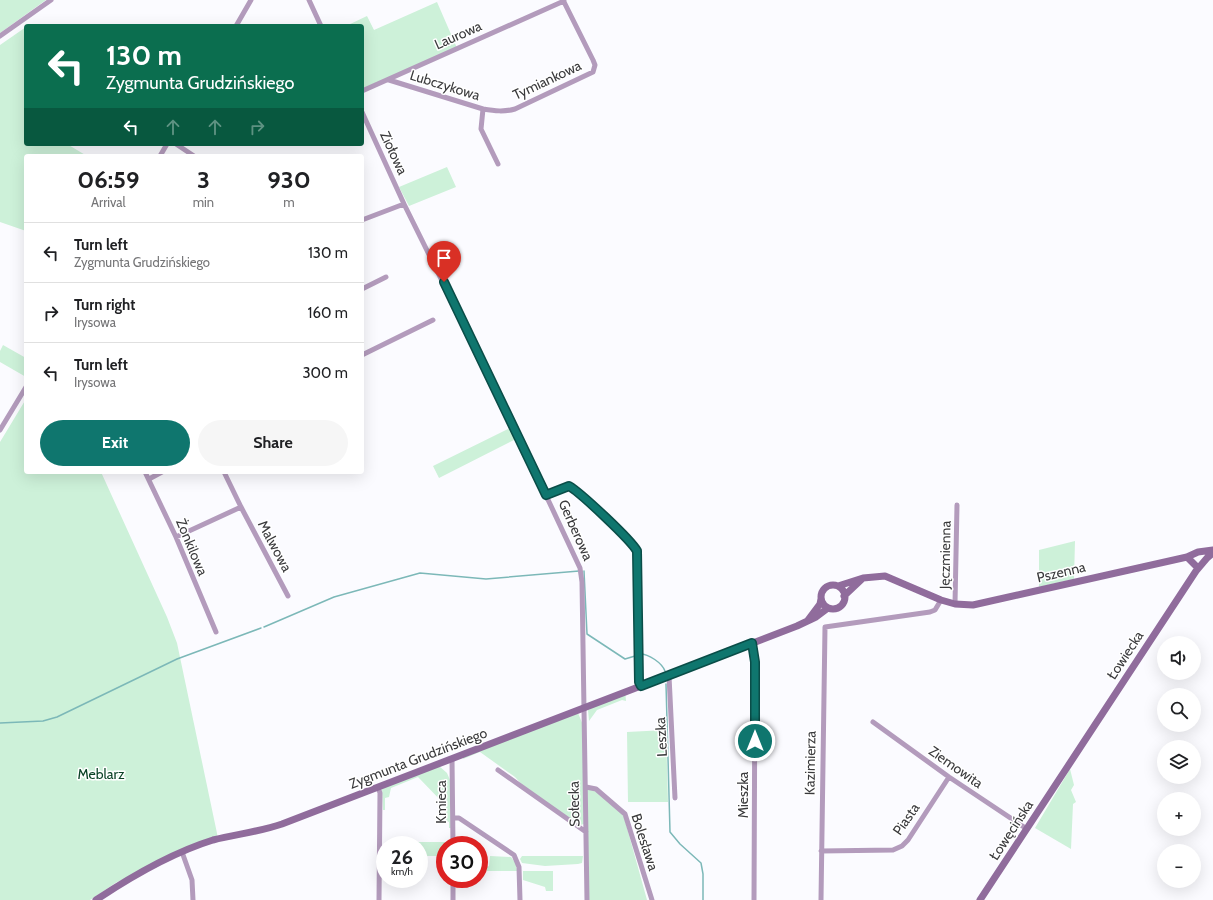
<!DOCTYPE html>
<html lang="en">
<head>
<meta charset="utf-8">
<style>
  body { margin:0; font-family:Cabin,sans-serif; background:#f6f6f6; color:#202124; height:100vh; display:flex; flex-direction:column; font-size:15px; white-space:nowrap }
  * { box-sizing:border-box; margin:0 }
  p { font-size:13px; color:#757577 }
  .icon { flex:none; width:22px; height:22px; fill:none; stroke:currentColor; stroke-width:2; stroke-linecap:round; stroke-linejoin:round }
  .map { position:relative; flex:1; overflow:hidden }
  .panel { position:absolute; left:24px; top:154px; width:340px; height:320px; display:flex; flex-direction:column; background:#fff; border-radius:4px; box-shadow:0 4px 16px #0002 }
  .panel>* { flex:none }
  .guide { position:absolute; left:24px; top:24px; width:340px; height:122px; border-radius:4px; box-shadow:0 4px 16px #0002; background:#0b6e4f; color:#fff; overflow:hidden }
  .controls { position:absolute; left:1157px; top:636px; display:grid; gap:8px }
  .controls a { display:grid; place-items:center; width:44px; height:44px; border-radius:50%; background:#fff; box-shadow:0 4px 16px #0002; font-size:20px }
  .speed { position:absolute; left:376px; top:836px; display:flex; gap:8px; font-size:20px; font-weight:700; text-align:center }
  .speed>* { display:grid; place-content:center; width:52px; height:52px; border-radius:50%; background:#fff; box-shadow:0 4px 16px #0002; line-height:1 }
  .speed small { font-size:10px; font-weight:400 }
  .speed .limit { border:6px solid #d22; background:#fff; color:#111 }
  .pin { position:absolute; display:grid; place-items:center; width:34px; height:34px; color:#fff; margin:-41px -17px; border-radius:50% 50% 50% 0; rotate:-45deg; box-shadow:0 0 4px #0007 }
  .pin .icon { rotate:45deg }
  .me { position:absolute; width:44px; margin:-22px; rotate:0deg; stroke-linejoin:round; filter:drop-shadow(0 0 3px #0008) }
  .turn { display:flex; align-items:center; gap:14px; height:84px; padding:0 16px; font-size:18px }
  .turn .icon { width:52px; height:52px; stroke-width:2.5 }
  .turn b { display:block; font-size:28px; line-height:34px }
  .lanes { display:flex; align-items:center; height:38px; padding:0 16px; background:#0003; justify-content:center; gap:20px; direction:ltr }
  .lanes .off { opacity:.35 }
  .eta { display:flex; justify-content:space-evenly; align-items:center; height:68px; text-align:center }
  .eta b { font-size:24px; font-weight:800; line-height:28px }
  .cta { display:flex; gap:8px; margin-top:auto; padding:8px 16px }
  .cta a { flex:1; height:46px; border-radius:24px; background:#0f766e; color:#fff; font-size:16px; font-weight:800; line-height:46px; text-align:center }
  .cta a+a { background:#f6f6f6; color:#202124 }
  ul { padding:0; list-style:none }
  li { display:flex; align-items:center; gap:12px; height:60px; padding:0 16px; border-top:1px solid #e0e0e0 }
  li div { flex:1 }
  li b { display:block; font-size:15px }
  li em { font-style:normal }
  .map>svg:first-child { display:block }
</style>
</head>
<body>
<div class="map">
<svg width="1213" height="900" viewBox="0 0 1213 900">
  <rect width="100%" height="100%" fill="#fbfbff"/>
  <path fill="#cdf1d9" d="M0 0H46L0 33Z
    M437 2 457 48 362 89V26H346L367 16 374 30Z
    M26 27V144H67L87 156H26V231L0 222V45Z
    M447 167 456 187 409 206 399 187Z
    M3 345 26 358V377L0 362V351Z
    M26 399V472H101L167 617 177 643 218 838 117 882 90 900H0V442Z
    M510 428 516 439 439 478 433 466Z
    M1075 541 1074 579 1039 587V550Z
    M625 690 626 701 622 700 597 710 589 721 588 710Z
    M578 713 583 725 584 824 580 825 525 788 515 777 480 752 463 759 464 754Z
    M666 730 668 802H628L627 732Z
    M439 766 447 773 450 780 451 828H449V822L446 821V806L418 777 391 788 389 797 385 798V810H383L382 788Z
    M1070 769 1074 785 1071 790 1076 802 1073 804 1071 849 1035 828Z
    M587 788C601 792 617 805 624 817L647 900H589Z
    M417 842H449V845H445V856H419V845H417Z
    M490 856 511 857 516 864 517 871H487V867L489 866Z
    M522 856H583L582 863 578 864 545 866 522 863 520 859Z
    M523 871H553V891H546L545 887 523 880Z"/>
  <g fill="none" stroke-linecap="round" stroke-linejoin="round">
    <path stroke="#7cb8b8" stroke-width="1.5" d="M584 571 587 634 625 659 635 656
      M264 627 334 597 420 573 486 579 579 571
      M640 654C649 654 662 663 665 671
      M666 684 670 832 680 844 701 863 703 874V900
      M0 723 43 721 57 717 177 659 261 628"/>
    <path stroke="#b39bbc" stroke-width="5" d="M309 0 321 26
      M236 26 251 0
      M0 36 51 0
      M389 80 483 109 481 129 498 164
      M362 91 564 1
      M483 109C495 111 504 112 515 109L593 72 595 65 593 60 563 0
      M362 112 404 204 507 412 580 568 582 582 587 900
      M176 144 194 156
      M160 156 167 144
      M362 220 404 204
      M362 289 386 277
      M362 355 433 320
      M0 430 26 387
      M145 472 176 537 216 632
      M224 472 241 507 288 596
      M149 479 162 472
      M546 495 569 486C581 493 631 540 637 551L639 682 641 686
      M176 537 241 507
      M955 604 957 505
      M753 643 755 662 754 900
      M669 676 675 798
      M873 722 949 777 1027 829
      M452 759 453 845
      M498 770 586 832
      M378 787 380 793 379 900
      M586 787 596 789 625 814 652 900
      M453 818H459L514 855 519 867 520 900
      M821 851 893 850 902 846 908 840 949 777
      M182 852 192 880 193 900
      M453 900V879
      M821 900 825 627 930 612 935 610 941 600"/>
    <path stroke="#906c9c" stroke-width="7" d="M1187 557 1198 568
      M821 597a12 12 0 1 1 24 0a12 12 0 1 1-24 0Z
      M838 586 863 578 885 576 941 600 955 604 973 605 1187 557 1198 552 1213 550
      M844 596 862 579
      M808 620 820 604 821 599
      M96 900C132 876 171 853 213 840 236 834 259 832 282 824L797 626 816 617 828 608
      M980 900 1196 571 1207 558 1213 553"/>
  </g>
  <g fill="none" stroke-linecap="round" stroke-linejoin="round">
    <defs>
      <path id="route" d="M444 282 546 495 569 486C581 493 631 540 637 551L639 682 641 686 752 643 755 662V741"/>
    </defs>
    <use href="#route" stroke="#0a4d48" stroke-width="10"/>
    <use href="#route" stroke="#0f766e" stroke-width="7"/>
  </g>
  <g text-anchor="middle" dominant-baseline="central" stroke-width="3" stroke-linejoin="round" paint-order="stroke">
    <g font-size="14" fill="#3a3a3c" stroke="#fff">
      <text transform="translate(458 35) rotate(-24)">Laurowa</text>
      <text transform="translate(547 80) rotate(-25)">Tymiankowa</text>
      <text transform="translate(445 85) rotate(17)">Lubczykowa</text>
      <text transform="translate(394 153) rotate(65)">Ziołowa</text>
      <text transform="translate(576 530) rotate(66)">Gerberowa</text>
      <text transform="translate(275 546) rotate(62)">Malwowa</text>
      <text transform="translate(192 547) rotate(67)">Żonkilowa</text>
      <text transform="translate(945 555) rotate(-89)">Jęczmienna</text>
      <text transform="translate(1061 572) rotate(-13)">Pszenna</text>
      <text transform="translate(1125 655) rotate(-57)">Łowiecka</text>
      <text transform="translate(661 737) rotate(-93)">Leszka</text>
      <text transform="translate(418 758) rotate(-21)">Zygmunta Grudzińskiego</text>
      <text transform="translate(810 763) rotate(-89)">Kazimierza</text>
      <text transform="translate(956 767) rotate(35)">Ziemowita</text>
      <text transform="translate(743 795) rotate(-90)">Mieszka</text>
      <text transform="translate(441 802) rotate(-90)">Kmieca</text>
      <text transform="translate(574 804) rotate(-91)">Sołecka</text>
      <text transform="translate(906 819) rotate(-55)">Piasta</text>
      <text transform="translate(1011 830) rotate(-57)">Łowęcińska</text>
      <text transform="translate(645 842) rotate(72)">Bolesława</text>
    </g>
    <g font-size="14" fill="#0b4327" stroke="#fff">
      <text x="101" y="774">Meblarz</text>
    </g>
  </g>
</svg>
<div class="controls">
<a><svg class="icon" aria-label="sound" viewBox="0 0 24 24"><path d="M4 9h4l5-4v14l-5-4H4zM17 9q2 3 0 6"/></svg></a>
<a><svg class="icon" aria-label="search" viewBox="0 0 24 24"><circle cx="10" cy="10" r="6"/><path d="M15 15l6 6"/></svg></a>
<a><svg class="icon" aria-label="layers" viewBox="0 0 24 24"><path d="M12 4l9 5-9 5-9-5zM3 14l9 5 9-5"/></svg></a>
<a>+</a>
<a>−</a>
</div>
<div class="speed"><div>26<small>km/h</small></div><div class="limit">30</div></div>
<div class="pin" style="left:444px;top:282px;background:#d93025"><svg class="icon" aria-label="arrive" viewBox="0 0 24 24"><path d="M6 21V4h12l-3 4 3 4H6"/></svg></div>
<svg class="me" style="left:755px;top:741px" viewBox="-20 -20 40 40"><circle r="17" fill="#0f766e" stroke="#fff" stroke-width="3"/><path d="M0-11L8 9 0 5-8 9z" fill="#fff"/></svg>
<div class="guide">
<div class="turn"><svg class="icon" aria-label="left" viewBox="0 0 24 24"><path d="M17 20v-9H6M10 6l-5 5 5 5"/></svg><div><b>130 m</b>Zygmunta Grudzińskiego</div></div>
<div class="lanes"><svg class="icon" aria-label="left" viewBox="0 0 24 24"><path d="M17 20v-9H6M10 6l-5 5 5 5"/></svg><svg class="icon off" aria-label="ahead" viewBox="0 0 24 24"><path d="M12 20V5M6 11l6-6 6 6"/></svg><svg class="icon off" aria-label="ahead" viewBox="0 0 24 24"><path d="M12 20V5M6 11l6-6 6 6"/></svg><svg class="icon off" aria-label="right" viewBox="0 0 24 24"><path d="M7 20v-9h11M14 6l5 5-5 5"/></svg></div>
</div>
<section class="panel">
<div class="eta">
<div><b>06:59</b><p>Arrival</p></div>
<div><b>3</b><p>min</p></div>
<div><b>930</b><p>m</p></div>
</div>
<ul>
<li><svg class="icon" aria-label="left" viewBox="0 0 24 24"><path d="M17 20v-9H6M10 6l-5 5 5 5"/></svg><div><b>Turn left</b><p>Zygmunta Grudzińskiego</p></div><em>130 m</em></li>
<li><svg class="icon" aria-label="right" viewBox="0 0 24 24"><path d="M7 20v-9h11M14 6l5 5-5 5"/></svg><div><b>Turn right</b><p>Irysowa</p></div><em>160 m</em></li>
<li><svg class="icon" aria-label="left" viewBox="0 0 24 24"><path d="M17 20v-9H6M10 6l-5 5 5 5"/></svg><div><b>Turn left</b><p>Irysowa</p></div><em>300 m</em></li>
</ul>
<div class="cta"><a>Exit</a><a>Share</a></div>
</section>
</div>
</body>
</html>
